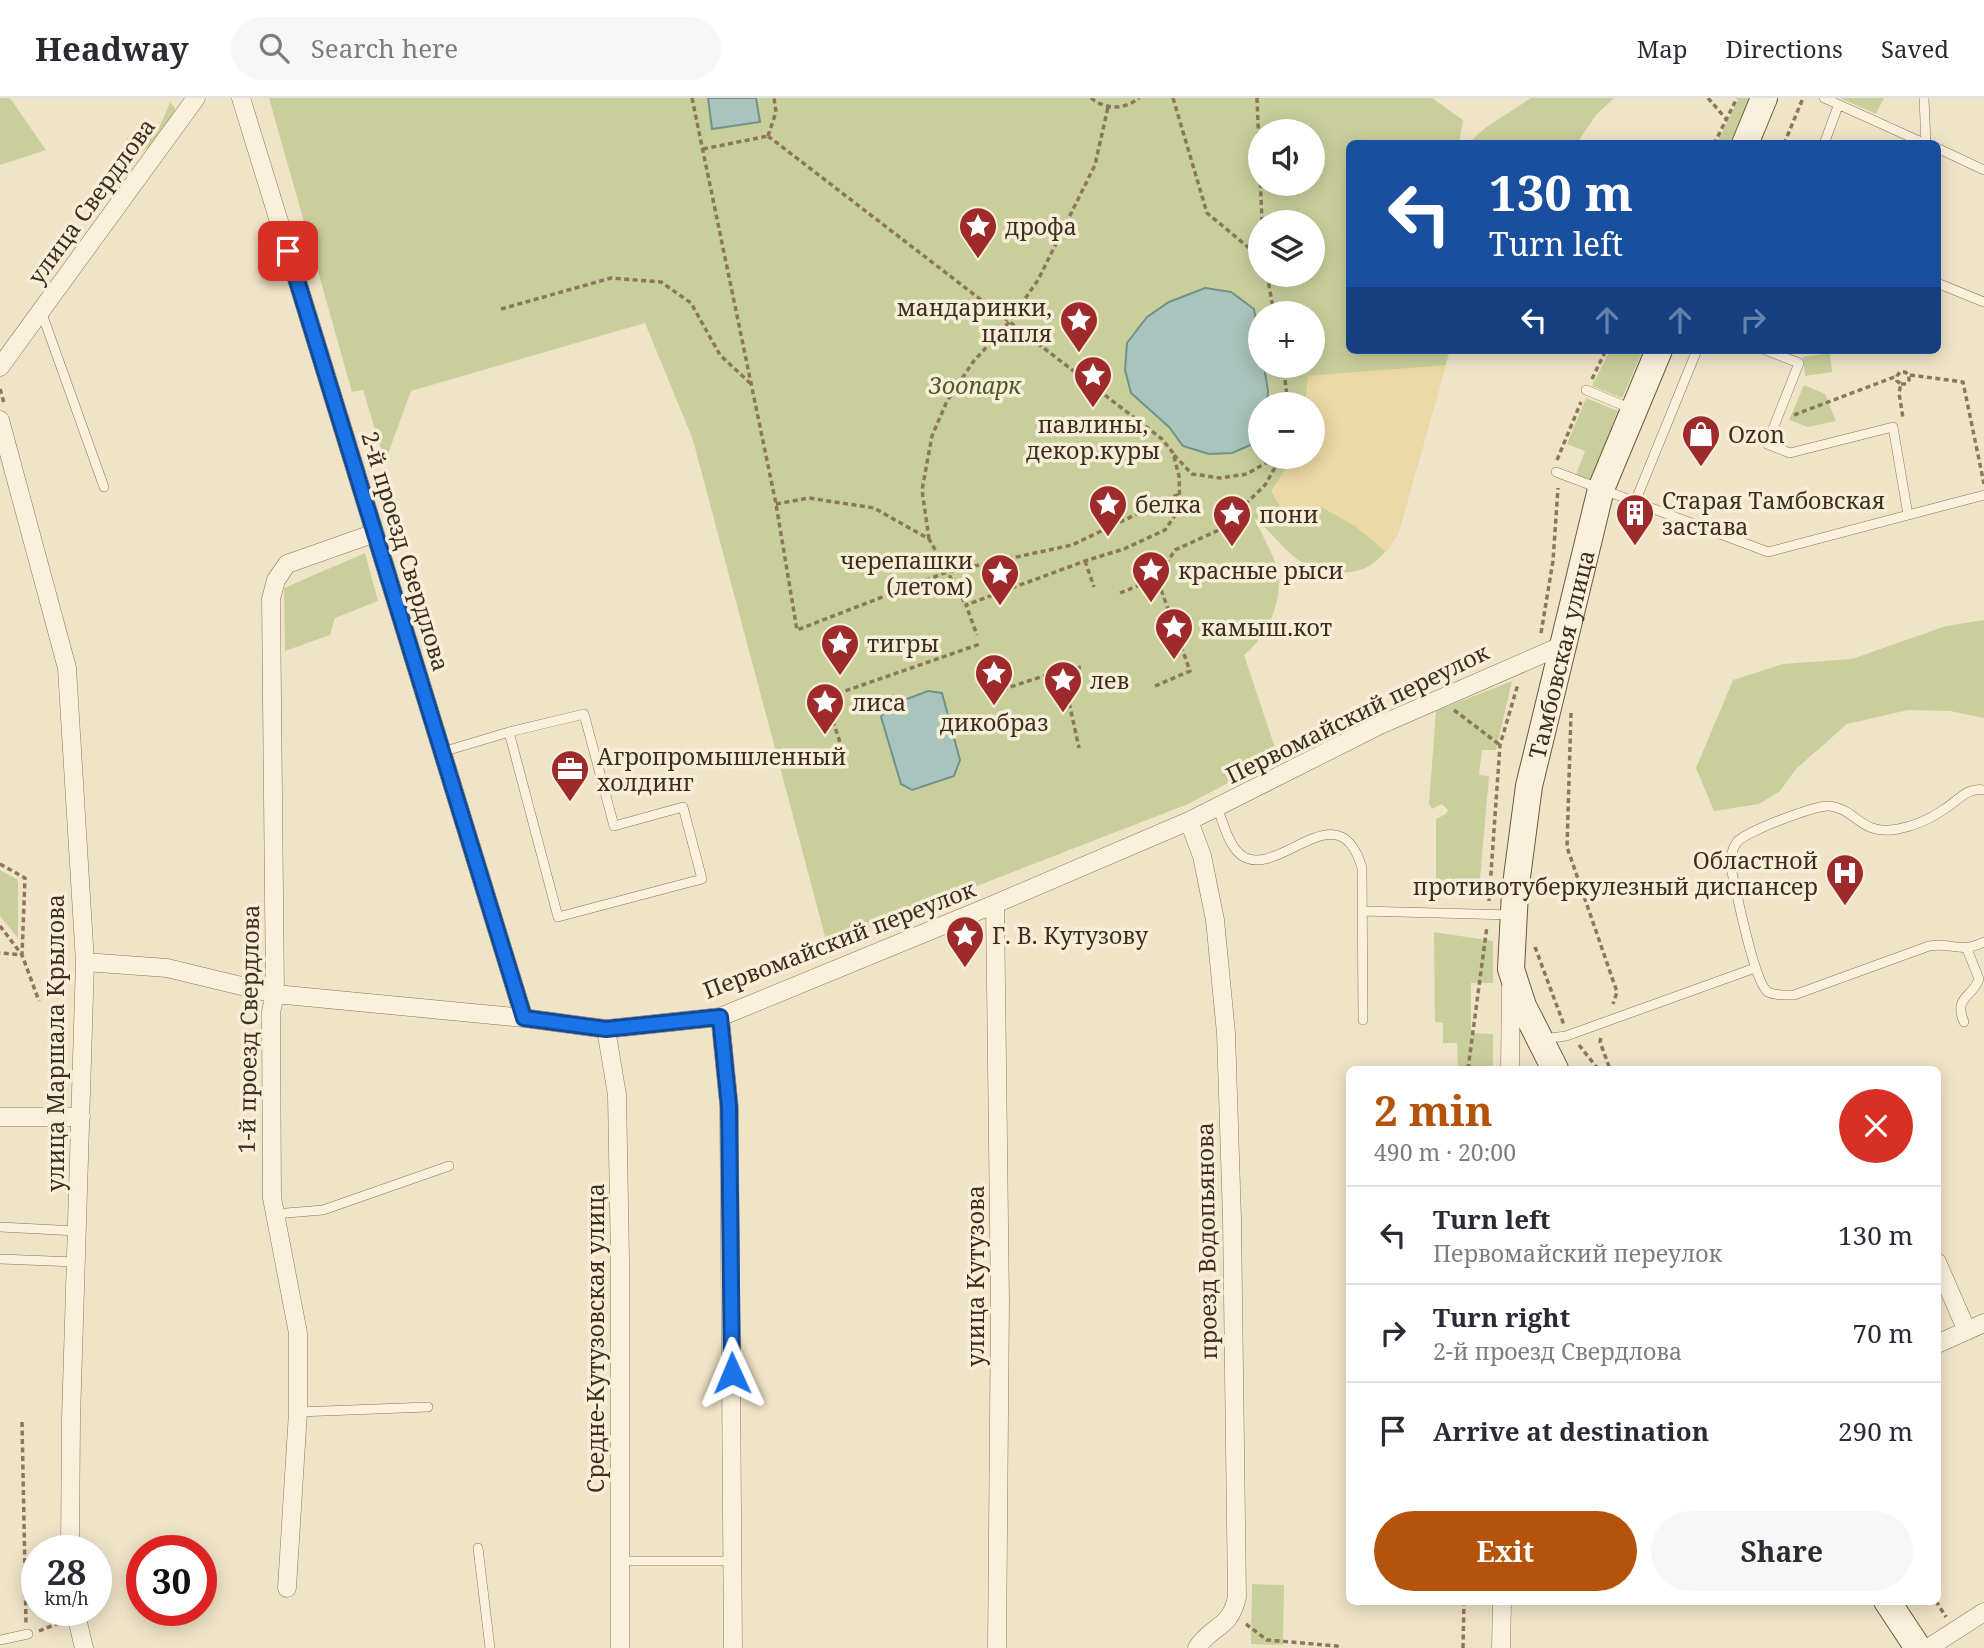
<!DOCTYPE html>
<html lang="en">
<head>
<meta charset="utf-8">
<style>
  body { margin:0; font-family:"Noto Serif",serif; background:#f7f7f7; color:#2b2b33; height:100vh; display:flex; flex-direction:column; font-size:26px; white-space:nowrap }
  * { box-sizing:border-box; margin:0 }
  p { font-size:23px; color:#7c7c81 }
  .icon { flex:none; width:38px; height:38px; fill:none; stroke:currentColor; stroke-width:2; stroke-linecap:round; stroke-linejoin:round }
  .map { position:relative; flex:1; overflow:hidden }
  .details { position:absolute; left:1346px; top:968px; width:595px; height:539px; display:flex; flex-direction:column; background:#fff; border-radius:10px; box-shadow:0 4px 18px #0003 }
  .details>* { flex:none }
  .guide { position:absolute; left:1346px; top:42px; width:595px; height:214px; border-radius:10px; box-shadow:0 4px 18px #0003; background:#1a4fa0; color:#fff; overflow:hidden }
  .controls { position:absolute; left:1248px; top:21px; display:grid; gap:14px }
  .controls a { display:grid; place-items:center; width:77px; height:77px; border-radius:50%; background:#fff; box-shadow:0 4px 18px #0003; font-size:35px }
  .speed { position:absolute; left:21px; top:1437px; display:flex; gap:14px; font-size:35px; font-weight:700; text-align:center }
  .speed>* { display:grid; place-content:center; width:91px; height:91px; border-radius:50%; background:#fff; box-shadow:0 4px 18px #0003; line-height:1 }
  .speed small { font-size:18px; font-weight:400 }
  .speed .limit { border:10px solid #d22; background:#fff; color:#111 }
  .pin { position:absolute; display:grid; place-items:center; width:60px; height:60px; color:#fff; margin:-30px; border-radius:14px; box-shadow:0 4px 10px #0006 }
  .me { position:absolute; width:77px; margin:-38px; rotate:359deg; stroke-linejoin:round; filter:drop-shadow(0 0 5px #0008) }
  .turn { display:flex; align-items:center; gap:24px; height:147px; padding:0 28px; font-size:32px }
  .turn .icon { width:91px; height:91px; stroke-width:2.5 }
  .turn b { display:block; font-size:49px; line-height:60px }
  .lanes { display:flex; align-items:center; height:66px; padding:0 28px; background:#0003; justify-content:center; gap:35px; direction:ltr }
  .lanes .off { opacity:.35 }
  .round { display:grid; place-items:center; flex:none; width:74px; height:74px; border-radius:37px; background:#f7f7f7 }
  .head { display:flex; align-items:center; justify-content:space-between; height:119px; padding:0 28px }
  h1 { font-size:42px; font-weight:700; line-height:52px; color:#b45309 }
  .button { display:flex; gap:14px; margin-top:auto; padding:14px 28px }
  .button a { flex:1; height:80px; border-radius:42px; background:#b45309; color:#fff; font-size:28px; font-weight:700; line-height:80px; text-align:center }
  .button a+a { background:#f7f7f7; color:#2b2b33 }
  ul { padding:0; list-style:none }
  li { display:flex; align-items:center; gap:21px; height:98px; padding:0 28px; border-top:2px solid #e1e1e2 }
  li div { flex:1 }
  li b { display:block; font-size:26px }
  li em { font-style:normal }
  header { display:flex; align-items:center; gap:42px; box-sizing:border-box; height:98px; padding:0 35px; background:#fff; border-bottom:2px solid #e1e1e2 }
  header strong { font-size:33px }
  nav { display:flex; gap:38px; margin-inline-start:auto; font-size:24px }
  .search { width:490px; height:63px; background:#f7f7f7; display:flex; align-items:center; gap:18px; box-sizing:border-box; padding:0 24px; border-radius:38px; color:#7c7c81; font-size:26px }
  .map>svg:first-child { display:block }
</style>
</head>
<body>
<header>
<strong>Headway</strong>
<div class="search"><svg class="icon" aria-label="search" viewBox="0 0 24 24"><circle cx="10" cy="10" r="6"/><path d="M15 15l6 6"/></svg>Search here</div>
<nav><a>Map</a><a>Directions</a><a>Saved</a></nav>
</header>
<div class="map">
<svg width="1984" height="1550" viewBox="0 0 1984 1550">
  <rect width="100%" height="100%" fill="#f0e4c8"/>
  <path fill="#c9cf9b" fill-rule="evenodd" d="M0 0H10L46 52 0 67Z
    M269 0H1432L1463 22 1459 45 1349 46V252H1450L1398 436C1390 448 1382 460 1369 468 1351 479 1319 475 1301 464 1283 452 1271 433 1254 420 1261 435 1278 464 1279 480 1280 510 1266 539 1244 557L1276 653 1270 663 1188 706 827 846 693 342 645 225 411 293 385 364 363 292 352 294ZM1260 33H1312V86H1260ZM1260 124H1312V177H1260ZM1260 215H1312V268H1260ZM1260 306H1312V359H1260Z
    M1531 0H1614L1596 17 1577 45H1469L1485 30Z
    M1739 0H1749L1730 45H1717Z
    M1840 0H1884L1876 16Z
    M170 4 175 10V20C164 37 155 49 135 56L129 51 127 40 133 39 143 44C160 34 163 21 170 4Z
    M1610 252H1643L1622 300 1592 288Z
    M1830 255 1832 274 1805 278 1803 259Z
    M1804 287 1825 296 1836 323 1808 329 1789 322Z
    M1586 300 1618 313 1590 383 1576 377 1585 353 1567 346Z
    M365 455 378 503 335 520 330 537 285 553 284 490Z
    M1984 522V620L1950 613 1908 612 1847 626 1796 671 1780 693 1759 706 1714 713 1696 670 1733 582 1783 566 1852 561 1946 528Z
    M1512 583 1496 652H1482L1479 677 1489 678 1479 792 1436 788V721L1446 716 1448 712 1442 706 1432 711 1429 706 1436 613Z
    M0 772 18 782V840L0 818Z
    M1434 834 1493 843V885H1471V935L1493 936V971H1458L1457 945H1443V925L1435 924Z
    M1252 1486 1284 1487 1283 1547 1251 1546Z"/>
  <path fill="#ecd9a5" d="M1446 267 1398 436 1386 454 1355 428 1321 409 1284 415 1271 393 1293 359H1312V306H1305L1308 278Z"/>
  <path fill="#a9c4bc" stroke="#6f938a" stroke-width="2" d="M708 0H756L760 24 712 31Z
    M1205 190 1231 194 1254 211 1260 246V268H1264L1268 293 1267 306H1260V332L1253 346 1232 355 1209 356 1183 348 1169 329 1131 295 1125 272 1127 245 1147 219 1169 204Z
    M928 593 942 595 960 662 954 678 912 692 901 686 881 619 888 608Z"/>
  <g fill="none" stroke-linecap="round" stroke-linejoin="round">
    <defs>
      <path id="service" d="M1824 0 1926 46
        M1924 0 1926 46
        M1824 46 1838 8
        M1937 50 1984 72
        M1937 185 1984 204
        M41 213 104 389
        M1765 252 1799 265 1767 346 1790 355 1893 329 1908 417
        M1586 292 1632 311
        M1556 374 1768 454 1984 397
        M1635 404 1697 252
        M442 654 509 634 584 616 614 728 683 709 702 781 558 819 509 634
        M1984 692C1966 689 1957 704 1943 712 1930 721 1914 728 1898 731 1860 738 1858 712 1830 708 1817 706 1745 734 1737 744 1731 752 1731 761 1731 770 1736 791 1754 885 1768 894 1776 898 1786 897 1794 897L1929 848C1953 844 1958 856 1984 844
        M1217 709C1223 723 1228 747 1241 757 1277 784 1339 689 1362 770L1363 922
        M1362 813 1512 817
        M1964 924C1953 899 1973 899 1979 881L1967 851
        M1543 941 1566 938 1755 870
        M274 1116 323 1112 449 1068
        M0 1129 77 1133
        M0 1161 76 1164
        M298 1314 428 1309
        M478 1450 490 1550
        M620 1463H733
        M0 1542 28 1536"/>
      <path id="minor" d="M241 0 524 920
        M0 269 196 0
        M0 322 67 570 85 864 71 1321 70 1452
        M1189 723 1202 758 1215 822 1226 935 1232 1121 1237 1499C1230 1532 1211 1527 1197 1550
        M995 806 1000 1204 997 1550
        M85 864 167 870 275 896 524 920 606 931 720 919 995 806 1189 723 1380 627 1561 548
        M720 919 729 1008 733 1550
        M606 931 617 997 620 1161V1550
        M1510 971 1511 889
        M0 1019H81
        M1937 1164 1967 1233
        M1937 1246 1984 1225
        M287 1490 298 1314V1235L272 1100 271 914 275 896 271 501 276 482 287 466 375 435
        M75 1512 84 1550
        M1501 1550 1502 1503
        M1928 1550 1984 1514"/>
      <g id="secondary">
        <path d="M1745 46 1764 0"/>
        <path id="s1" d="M1555 971 1523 908 1511 871 1515 794 1529 688 1601 391 1659 252"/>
        <path d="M1887 1503 1918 1550"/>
      </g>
    </defs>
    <use href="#service" stroke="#8d765c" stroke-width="10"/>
    <use href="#minor" stroke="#8d765c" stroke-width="19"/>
    <use href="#secondary" stroke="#6f573f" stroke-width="28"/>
    <path stroke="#8d765c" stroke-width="3.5" stroke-dasharray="5 3.5" stroke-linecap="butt" d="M692 0 776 406 797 532 947 474 1072 447 1179 396
      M1091 0C1106 12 1124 12 1139 0
      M1173 0 1207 115 1260 159
      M1257 0 1262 124
      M1708 0 1727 22
      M768 38 1162 341 1173 355 1179 378 1180 410 1165 432 1124 451 1085 463 966 507 977 537
      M768 38 776 14 774 0
      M1714 46 1737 0
      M1784 46 1803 0
      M703 51 768 38
      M1267 177 1274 215
      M501 211 611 180 661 184 691 205 720 257 750 285
      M1910 277 1963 284 1984 386
      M1592 281 1606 252
      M1285 282 1288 306
      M1901 286H1906L1909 282V277L1905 274H1900L1897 278V283L1901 286 1899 295 1903 320
      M0 291 4 305
      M1794 317 1897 278
      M1742 345 1755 344
      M1174 357 1192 376 1220 380 1247 376 1276 359
      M1557 362 1581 304
      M776 406 809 400 874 410 929 441 966 507
      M929 441 922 392 932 338 947 303 973 264 1009 224 1038 182 1095 67 1108 9
      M1085 463 1094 489
      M1120 495 1157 480
      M1541 535 1553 463 1558 390
      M1062 572 1079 650
      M993 582 998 593 1062 572 1083 569
      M1155 588 1190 573 1157 480 1175 452 1219 432 1265 387 1281 359
      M1454 612 1500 647
      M1571 615 1567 749 1617 894 1613 906
      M848 668 825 600 980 546
      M0 766 25 780 22 857 0 855
      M1489 803 1500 647 1518 586
      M0 828 22 857 39 903
      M1535 849 1564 927
      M1601 940 1600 944 1610 971
      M1579 947 1598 971
      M1468 971 1487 828
      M22 1324 26 1525
      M1936 1503 1946 1519
      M1246 1526 1267 1542 1337 1548 1342 1550
      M39 1533 61 1524
      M1463 1550 1464 1503"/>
    <use href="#service" stroke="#faf1dc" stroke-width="9"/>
    <use href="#minor" stroke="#faf1dc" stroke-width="18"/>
    <use href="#secondary" stroke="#faf1dc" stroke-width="26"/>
  </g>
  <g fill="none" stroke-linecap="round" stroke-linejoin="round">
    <defs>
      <path id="route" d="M288 153 524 920 606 931 720 919 729 1008 732 1275"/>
    </defs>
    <use href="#route" stroke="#114b97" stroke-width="18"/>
    <use href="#route" stroke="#1a73e8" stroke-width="12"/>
  </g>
  <defs>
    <symbol id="sight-pin" viewBox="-11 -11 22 30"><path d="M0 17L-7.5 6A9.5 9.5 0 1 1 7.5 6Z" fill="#9e2a2b" stroke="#f7eed8"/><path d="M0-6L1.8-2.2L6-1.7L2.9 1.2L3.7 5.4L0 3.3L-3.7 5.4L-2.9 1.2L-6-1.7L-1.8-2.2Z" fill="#fff"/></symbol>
    <symbol id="shop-pin" viewBox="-11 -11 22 30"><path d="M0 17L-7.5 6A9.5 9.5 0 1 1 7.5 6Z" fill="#9e2a2b" stroke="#f7eed8"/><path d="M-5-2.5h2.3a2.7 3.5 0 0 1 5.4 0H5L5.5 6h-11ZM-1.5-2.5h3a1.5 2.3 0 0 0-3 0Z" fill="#fff"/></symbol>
    <symbol id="building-pin" viewBox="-11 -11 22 30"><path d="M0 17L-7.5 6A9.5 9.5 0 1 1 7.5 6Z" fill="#9e2a2b" stroke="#f7eed8"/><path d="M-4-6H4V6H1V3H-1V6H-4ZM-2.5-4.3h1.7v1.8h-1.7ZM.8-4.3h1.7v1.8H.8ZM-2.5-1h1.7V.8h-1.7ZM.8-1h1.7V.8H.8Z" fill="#fff"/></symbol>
    <symbol id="office-pin" viewBox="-11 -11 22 30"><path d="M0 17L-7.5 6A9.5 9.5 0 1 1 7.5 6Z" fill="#9e2a2b" stroke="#f7eed8"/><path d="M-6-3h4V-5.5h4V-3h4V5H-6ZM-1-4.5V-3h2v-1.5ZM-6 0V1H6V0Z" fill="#fff"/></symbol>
    <symbol id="hospital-pin" viewBox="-11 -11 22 30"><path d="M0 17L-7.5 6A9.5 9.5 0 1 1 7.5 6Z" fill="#9e2a2b" stroke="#f7eed8"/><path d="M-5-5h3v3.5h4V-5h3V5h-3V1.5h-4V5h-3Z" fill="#fff"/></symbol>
  </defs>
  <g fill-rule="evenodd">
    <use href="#sight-pin" x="956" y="106" width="44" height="60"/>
    <use href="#sight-pin" x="1057" y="200" width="44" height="60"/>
    <use href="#sight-pin" x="1071" y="255" width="44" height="60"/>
    <use href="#shop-pin" x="1679" y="314" width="44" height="60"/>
    <use href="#sight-pin" x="1086" y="384" width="44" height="60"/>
    <use href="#building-pin" x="1613" y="393" width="44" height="60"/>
    <use href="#sight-pin" x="1210" y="394" width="44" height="60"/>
    <use href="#sight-pin" x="1129" y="450" width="44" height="60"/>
    <use href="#sight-pin" x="978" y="453" width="44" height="60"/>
    <use href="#sight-pin" x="1152" y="507" width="44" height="60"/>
    <use href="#sight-pin" x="818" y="523" width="44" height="60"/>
    <use href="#sight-pin" x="972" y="553" width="44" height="60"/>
    <use href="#sight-pin" x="1041" y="560" width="44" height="60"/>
    <use href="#sight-pin" x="803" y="582" width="44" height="60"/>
    <use href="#office-pin" x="548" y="649" width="44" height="60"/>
    <use href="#hospital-pin" x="1823" y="753" width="44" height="60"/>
    <use href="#sight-pin" x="943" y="815" width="44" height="60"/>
  </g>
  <g text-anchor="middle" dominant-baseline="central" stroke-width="7" stroke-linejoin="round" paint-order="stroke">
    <g font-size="23" fill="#3d2e20" stroke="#f7eed8">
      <text transform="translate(91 103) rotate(-54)">улица Свердлова</text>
      <text transform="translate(406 453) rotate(73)">2-й проезд Свердлова</text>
      <text stroke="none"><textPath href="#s1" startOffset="429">Тамбовская улица</textPath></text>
      <text transform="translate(1357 615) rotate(-26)">Первомайский переулок</text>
      <text transform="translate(839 841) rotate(-21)">Первомайский переулок</text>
      <text transform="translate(248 931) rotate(-89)">1-й проезд Свердлова</text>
      <text transform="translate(55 945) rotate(-90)">улица Маршала Крылова</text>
      <text transform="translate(1206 1143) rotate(-91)">проезд Водопьянова</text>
      <text transform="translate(975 1178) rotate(-90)">улица Кутузова</text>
      <text transform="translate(595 1240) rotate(-90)">Средне-Кутузовская улица</text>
    </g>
    <g font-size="23" fill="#3d2e20" stroke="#f7eed8" text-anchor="start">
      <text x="1005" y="128">дрофа</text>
      <text x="1052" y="209" text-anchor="end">мандаринки,<tspan x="1052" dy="26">цапля</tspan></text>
      <text x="1093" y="326" text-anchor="middle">павлины,<tspan x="1093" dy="26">декор.куры</tspan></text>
      <text x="1728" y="336">Ozon</text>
      <text x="1662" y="402">Старая Тамбовская<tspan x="1662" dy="26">застава</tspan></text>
      <text x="1135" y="406">белка</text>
      <text x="1259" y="416">пони</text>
      <text x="973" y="462" text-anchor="end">черепашки<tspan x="973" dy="26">(летом)</tspan></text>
      <text x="1178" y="472">красные рыси</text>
      <text x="1201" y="529">камыш.кот</text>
      <text x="867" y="545">тигры</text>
      <text x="1090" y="582">лев</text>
      <text x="852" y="604">лиса</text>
      <text x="994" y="624" text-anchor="middle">дикобраз</text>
      <text x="597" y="658">Агропромышленный<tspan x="597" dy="26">холдинг</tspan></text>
      <text x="1818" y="762" text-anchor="end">Областной<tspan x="1818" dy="26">противотуберкулезный диспансер</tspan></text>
      <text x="992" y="837">Г. В. Кутузову</text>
    </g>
    <g font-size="23" font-style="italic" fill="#4d5a26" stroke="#f7eed8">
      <text x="975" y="287">Зоопарк</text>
    </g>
  </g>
</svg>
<div class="controls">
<a><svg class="icon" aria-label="sound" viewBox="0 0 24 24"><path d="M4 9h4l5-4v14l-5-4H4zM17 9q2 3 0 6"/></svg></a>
<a><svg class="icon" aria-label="layers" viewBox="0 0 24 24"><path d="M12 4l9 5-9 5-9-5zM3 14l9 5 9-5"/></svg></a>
<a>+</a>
<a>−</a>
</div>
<div class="speed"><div>28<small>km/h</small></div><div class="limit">30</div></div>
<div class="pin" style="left:288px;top:153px;background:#d93025"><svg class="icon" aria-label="arrive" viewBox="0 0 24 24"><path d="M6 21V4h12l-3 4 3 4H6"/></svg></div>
<svg class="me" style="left:732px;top:1275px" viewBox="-20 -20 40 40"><path d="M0-17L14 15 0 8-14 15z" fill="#1a73e8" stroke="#fff" stroke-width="4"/></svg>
<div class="guide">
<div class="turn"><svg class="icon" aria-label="left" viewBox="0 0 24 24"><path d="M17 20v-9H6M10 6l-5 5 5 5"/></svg><div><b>130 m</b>Turn left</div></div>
<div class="lanes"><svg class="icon" aria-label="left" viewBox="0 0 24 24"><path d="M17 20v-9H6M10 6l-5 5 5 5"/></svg><svg class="icon off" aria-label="ahead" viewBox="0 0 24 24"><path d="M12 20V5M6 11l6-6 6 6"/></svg><svg class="icon off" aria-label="ahead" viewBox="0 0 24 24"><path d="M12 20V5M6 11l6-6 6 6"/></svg><svg class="icon off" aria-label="right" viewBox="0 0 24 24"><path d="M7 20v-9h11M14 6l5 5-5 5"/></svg></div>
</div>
<section class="details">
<div class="head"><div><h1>2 min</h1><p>490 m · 20:00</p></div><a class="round" style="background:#d93025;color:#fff"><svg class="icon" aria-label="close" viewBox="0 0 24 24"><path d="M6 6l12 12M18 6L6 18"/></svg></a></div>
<ul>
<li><svg class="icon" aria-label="left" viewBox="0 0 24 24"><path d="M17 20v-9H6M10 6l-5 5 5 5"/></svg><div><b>Turn left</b><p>Первомайский переулок</p></div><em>130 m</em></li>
<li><svg class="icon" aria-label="right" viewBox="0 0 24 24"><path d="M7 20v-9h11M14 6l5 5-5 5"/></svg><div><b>Turn right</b><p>2-й проезд Свердлова</p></div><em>70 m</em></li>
<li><svg class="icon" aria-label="arrive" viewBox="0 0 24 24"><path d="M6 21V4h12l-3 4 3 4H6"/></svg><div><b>Arrive at destination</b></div><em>290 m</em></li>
</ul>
<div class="button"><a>Exit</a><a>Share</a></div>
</section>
</div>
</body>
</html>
